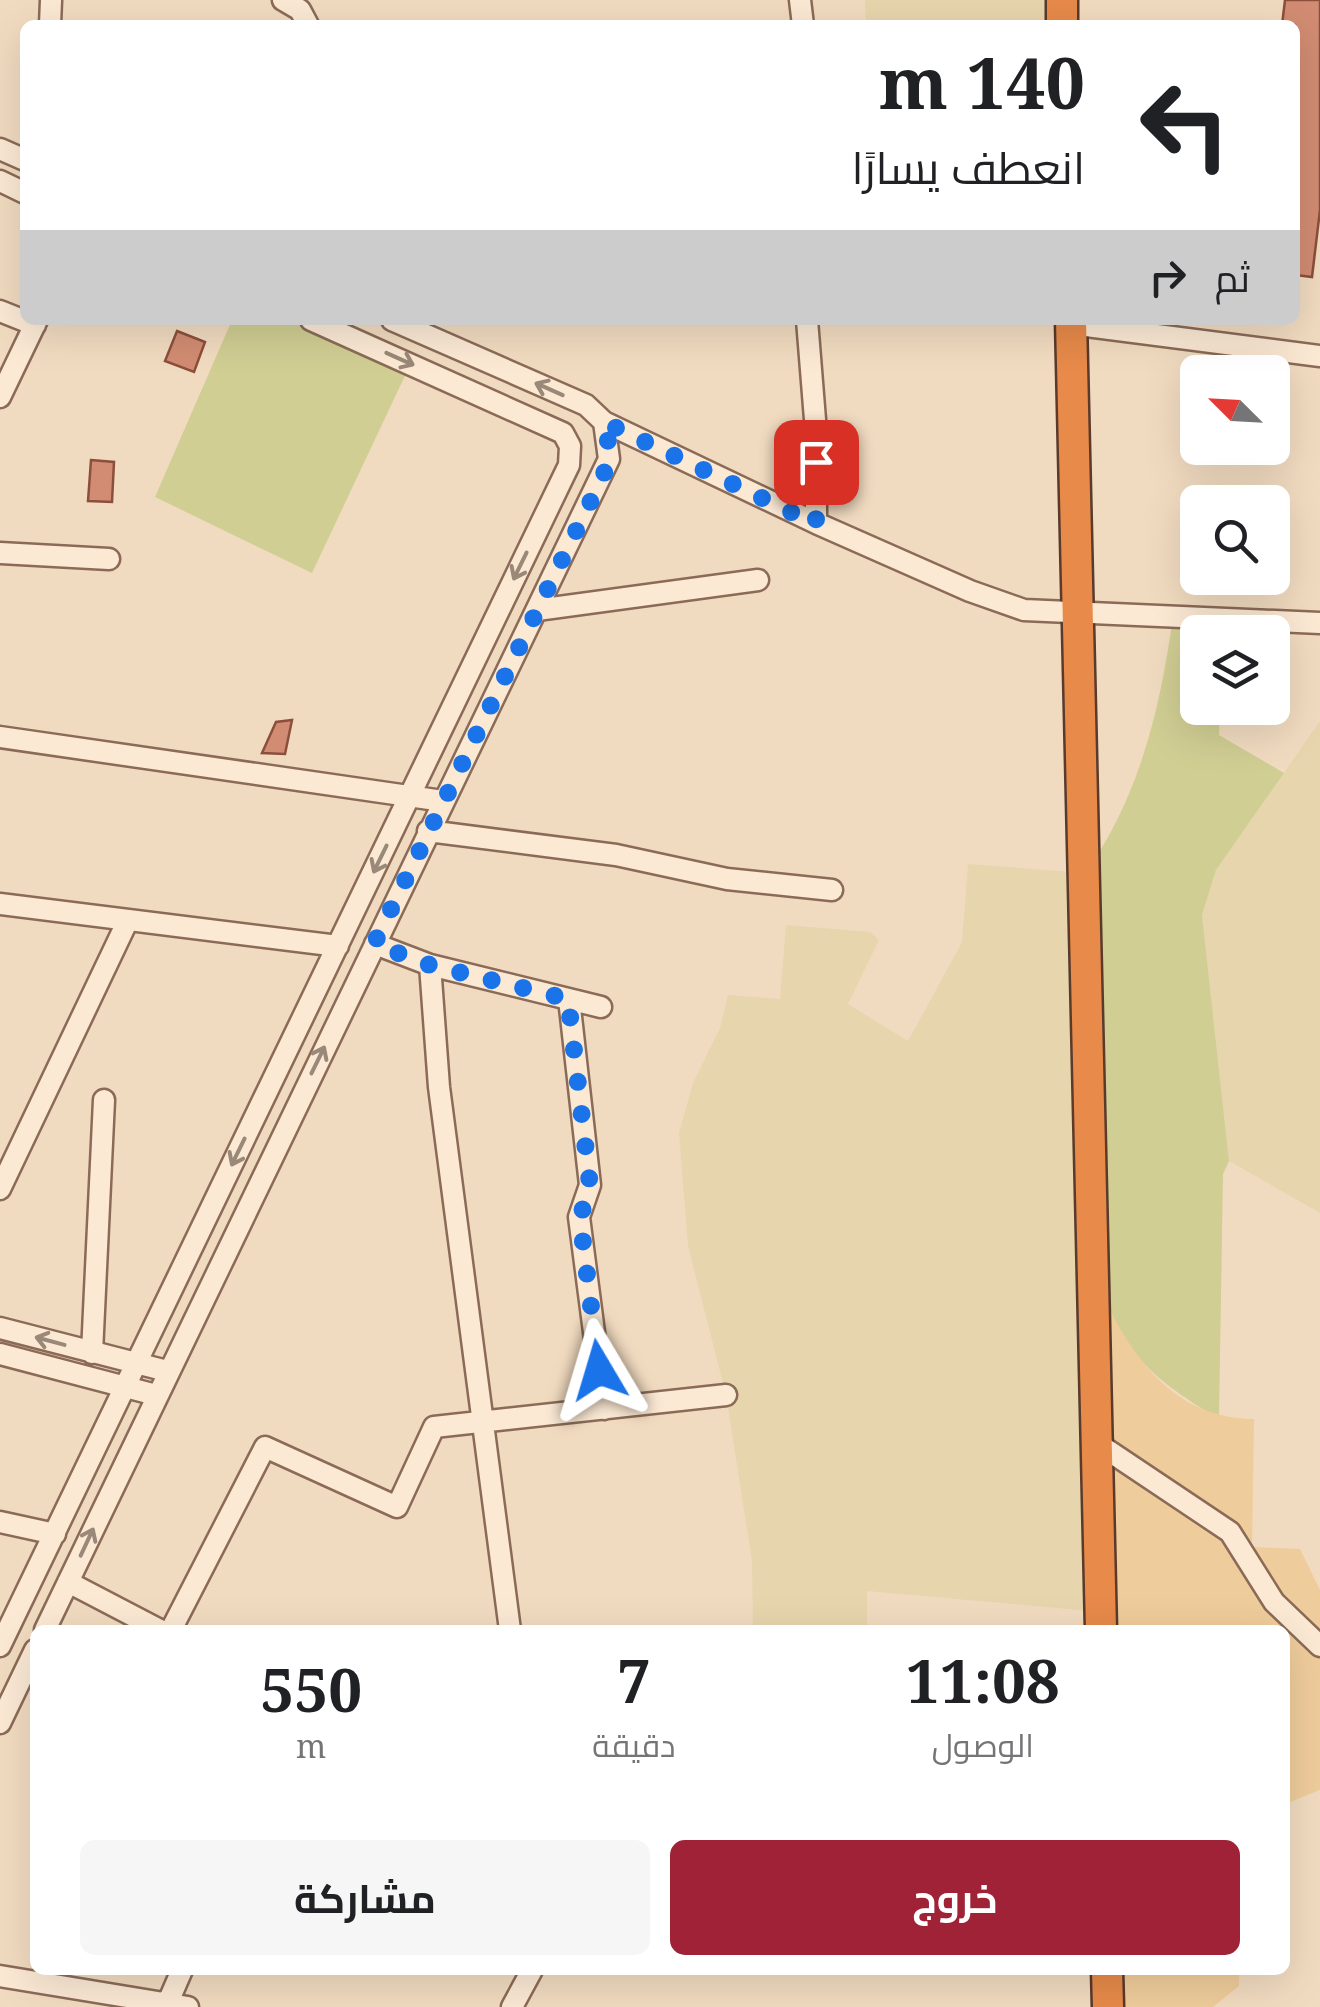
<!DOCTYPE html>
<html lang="ar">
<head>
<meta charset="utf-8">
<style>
  body { margin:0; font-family:"Noto Serif",Cairo,serif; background:#f6f6f6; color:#202124; direction:rtl; height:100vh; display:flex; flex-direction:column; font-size:38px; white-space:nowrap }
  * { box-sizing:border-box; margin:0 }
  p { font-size:32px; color:#757577 }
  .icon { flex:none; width:55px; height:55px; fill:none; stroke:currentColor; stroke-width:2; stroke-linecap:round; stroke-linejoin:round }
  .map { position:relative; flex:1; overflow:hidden; direction:ltr }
  .side { position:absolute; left:30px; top:1625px; width:1260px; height:350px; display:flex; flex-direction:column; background:#fff; border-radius:15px; box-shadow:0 10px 40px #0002; direction:rtl }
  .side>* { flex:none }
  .guide { position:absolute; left:20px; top:20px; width:1280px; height:305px; border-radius:15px; box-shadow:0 10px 40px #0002; direction:rtl; background:#fff; color:#202124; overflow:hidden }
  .needle { width:65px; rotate:294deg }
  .controls { position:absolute; left:1180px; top:355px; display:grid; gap:20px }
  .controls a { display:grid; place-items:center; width:110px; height:110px; border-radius:15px; background:#fff; box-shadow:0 10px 40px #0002; font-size:50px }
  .pin { position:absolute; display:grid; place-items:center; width:85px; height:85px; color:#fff; margin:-42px; border-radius:20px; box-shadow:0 5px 15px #0006 }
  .me { position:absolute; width:110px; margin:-55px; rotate:353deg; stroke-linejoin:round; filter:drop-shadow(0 0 8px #0008) }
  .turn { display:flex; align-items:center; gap:35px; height:210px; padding:0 50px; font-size:45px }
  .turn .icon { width:130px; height:130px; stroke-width:2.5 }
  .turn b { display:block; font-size:70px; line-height:85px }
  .then { display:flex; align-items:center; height:95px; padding:0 50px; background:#0003; gap:20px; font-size:38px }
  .eta { display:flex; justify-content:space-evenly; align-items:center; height:170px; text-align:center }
  .eta b { font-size:60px; font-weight:700; line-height:70px }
  .primary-button { display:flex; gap:20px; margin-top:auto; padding:20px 50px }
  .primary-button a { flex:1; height:115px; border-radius:15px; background:#9f2236; color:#fff; font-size:40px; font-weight:700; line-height:115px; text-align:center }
  .primary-button a+a { background:#f6f6f6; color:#202124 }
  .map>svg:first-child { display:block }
</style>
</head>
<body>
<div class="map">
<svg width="1320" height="2007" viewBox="0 0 1320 2007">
  <rect width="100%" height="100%" fill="#f1dbc0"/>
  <path fill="#e7d5ad" d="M865 0H1062V25H866Z
    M1320 721V1213L1229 1161 1202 915 1216 870Z
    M968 864 1085 873 1101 1612 867 1591V1630H753L752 1561 726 1395 688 1246 679 1133 693 1083 720 1028 728 995 780 999 786 925 870 932 879 940 848 1004 908 1041 962 942Z"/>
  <path fill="#d0ce93" d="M232 320H311L411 363 312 573 155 497Z
    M1173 616 1223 617 1222 632H1198V708H1220L1219 735 1284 773 1216 870 1202 915 1229 1161 1223 1174 1219 1419C1142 1372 1129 1356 1093 1274L1085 873C1139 799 1161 706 1173 616Z"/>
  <path fill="#efcc9b" d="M1093 1274C1125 1346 1166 1418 1254 1419L1252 1547 1300 1549 1320 1590V1790L1285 1804V1630H1101Z
    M1107 1970H1239V1986L1213 2007H1108Z"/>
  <path fill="#d28c73" stroke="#8c4f3b" stroke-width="2.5" d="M1285 0H1320V210L1312 277 1295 275V25H1282Z
    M177 331 205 342 194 372 165 361Z
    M91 460 114 462 112 502 88 501Z
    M292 720 285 754 262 753 276 722Z"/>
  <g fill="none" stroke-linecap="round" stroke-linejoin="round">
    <defs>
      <path id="minor" d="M283 0 300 10 308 25
        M800 0 803 25
        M50 25 51 0
        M0 149 25 160
        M0 181 25 193
        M0 311 35 325
        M807 320 816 432V523
        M1071 324 1320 356
        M0 397 37 320
        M604 422 816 523 970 591 1024 610 1320 623
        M0 553 109 559
        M537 610 758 580
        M0 737 443 801
        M428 831 616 855 727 879 832 890
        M0 904 338 946
        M375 944 430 965 601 1007
        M430 965 439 1087 510 1630
        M569 999 590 1185 579 1217 604 1409
        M0 1189 128 920
        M0 1328 167 1371
        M92 1353 104 1100
        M0 1354 156 1395
        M1097 1443 1230 1532 1274 1602 1320 1646
        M0 1522 55 1534
        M68 1582 160 1630
        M45 1630 609 459 604 422 586 405 392 320
        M171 1630 265 1447 397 1507 434 1427 726 1395
        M0 1646 569 465 570 446 563 433 311 320
        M0 1723 35 1650
        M0 1976 188 2007
        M166 2007 182 1970
        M512 2007 532 1970"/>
      <path id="highway" d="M1062 0V25
        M1071 320 1101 1630
        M1107 1970 1108 2007"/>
    </defs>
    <use href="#minor" stroke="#8b6b57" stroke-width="25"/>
    <use href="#highway" stroke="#593a2b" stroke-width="35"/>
    <use href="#minor" stroke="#fbe9d4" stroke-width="20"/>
    <use href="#highway" stroke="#e78a4a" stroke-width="30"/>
  </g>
  <defs><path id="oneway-shaft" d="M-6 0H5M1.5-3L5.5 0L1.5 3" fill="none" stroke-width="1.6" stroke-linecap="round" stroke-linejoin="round" transform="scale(2.5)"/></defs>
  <g stroke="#9a8878">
    <use href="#oneway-shaft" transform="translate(400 359) rotate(24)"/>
    <use href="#oneway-shaft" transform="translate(549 389) rotate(-156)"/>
    <use href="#oneway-shaft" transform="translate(520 566) rotate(116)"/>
    <use href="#oneway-shaft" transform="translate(380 859) rotate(116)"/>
    <use href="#oneway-shaft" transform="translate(318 1060) rotate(-64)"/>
    <use href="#oneway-shaft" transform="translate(238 1152) rotate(116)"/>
    <use href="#oneway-shaft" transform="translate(50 1341) rotate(-165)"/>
    <use href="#oneway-shaft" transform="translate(87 1542) rotate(-65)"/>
  </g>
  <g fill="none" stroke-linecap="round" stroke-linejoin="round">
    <path stroke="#1a73e8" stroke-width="18" stroke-dasharray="0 32.4" d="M599 1370 580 1218 590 1185 568 999 430 965 374 944 604 474 609 446 604 422 816 524V462"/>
  </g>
</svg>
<div class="controls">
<a><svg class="needle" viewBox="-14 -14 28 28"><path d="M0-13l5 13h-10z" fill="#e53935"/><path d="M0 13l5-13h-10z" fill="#757577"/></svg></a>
<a><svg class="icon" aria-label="search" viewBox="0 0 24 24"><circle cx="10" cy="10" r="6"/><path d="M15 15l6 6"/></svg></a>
<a><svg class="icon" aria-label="layers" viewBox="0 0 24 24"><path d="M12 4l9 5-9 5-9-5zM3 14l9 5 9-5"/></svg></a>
</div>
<div class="pin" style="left:816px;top:462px;background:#d93025"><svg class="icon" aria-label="arrive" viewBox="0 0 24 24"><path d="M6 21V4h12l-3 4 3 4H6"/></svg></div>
<svg class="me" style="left:599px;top:1370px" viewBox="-20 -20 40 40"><path d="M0-17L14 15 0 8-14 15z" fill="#1a73e8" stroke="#fff" stroke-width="4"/></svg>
<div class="guide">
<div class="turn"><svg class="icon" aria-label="left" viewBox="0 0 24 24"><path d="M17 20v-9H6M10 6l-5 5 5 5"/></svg><div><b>140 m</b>انعطف يسارًا</div></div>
<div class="then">ثم<svg class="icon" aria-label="right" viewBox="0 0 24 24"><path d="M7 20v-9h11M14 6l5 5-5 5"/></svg></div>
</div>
<section class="side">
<div class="eta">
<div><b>11:08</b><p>الوصول</p></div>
<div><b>7</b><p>دقيقة</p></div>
<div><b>550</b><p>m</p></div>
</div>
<div class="primary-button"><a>خروج</a><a>مشاركة</a></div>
</section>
</div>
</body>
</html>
